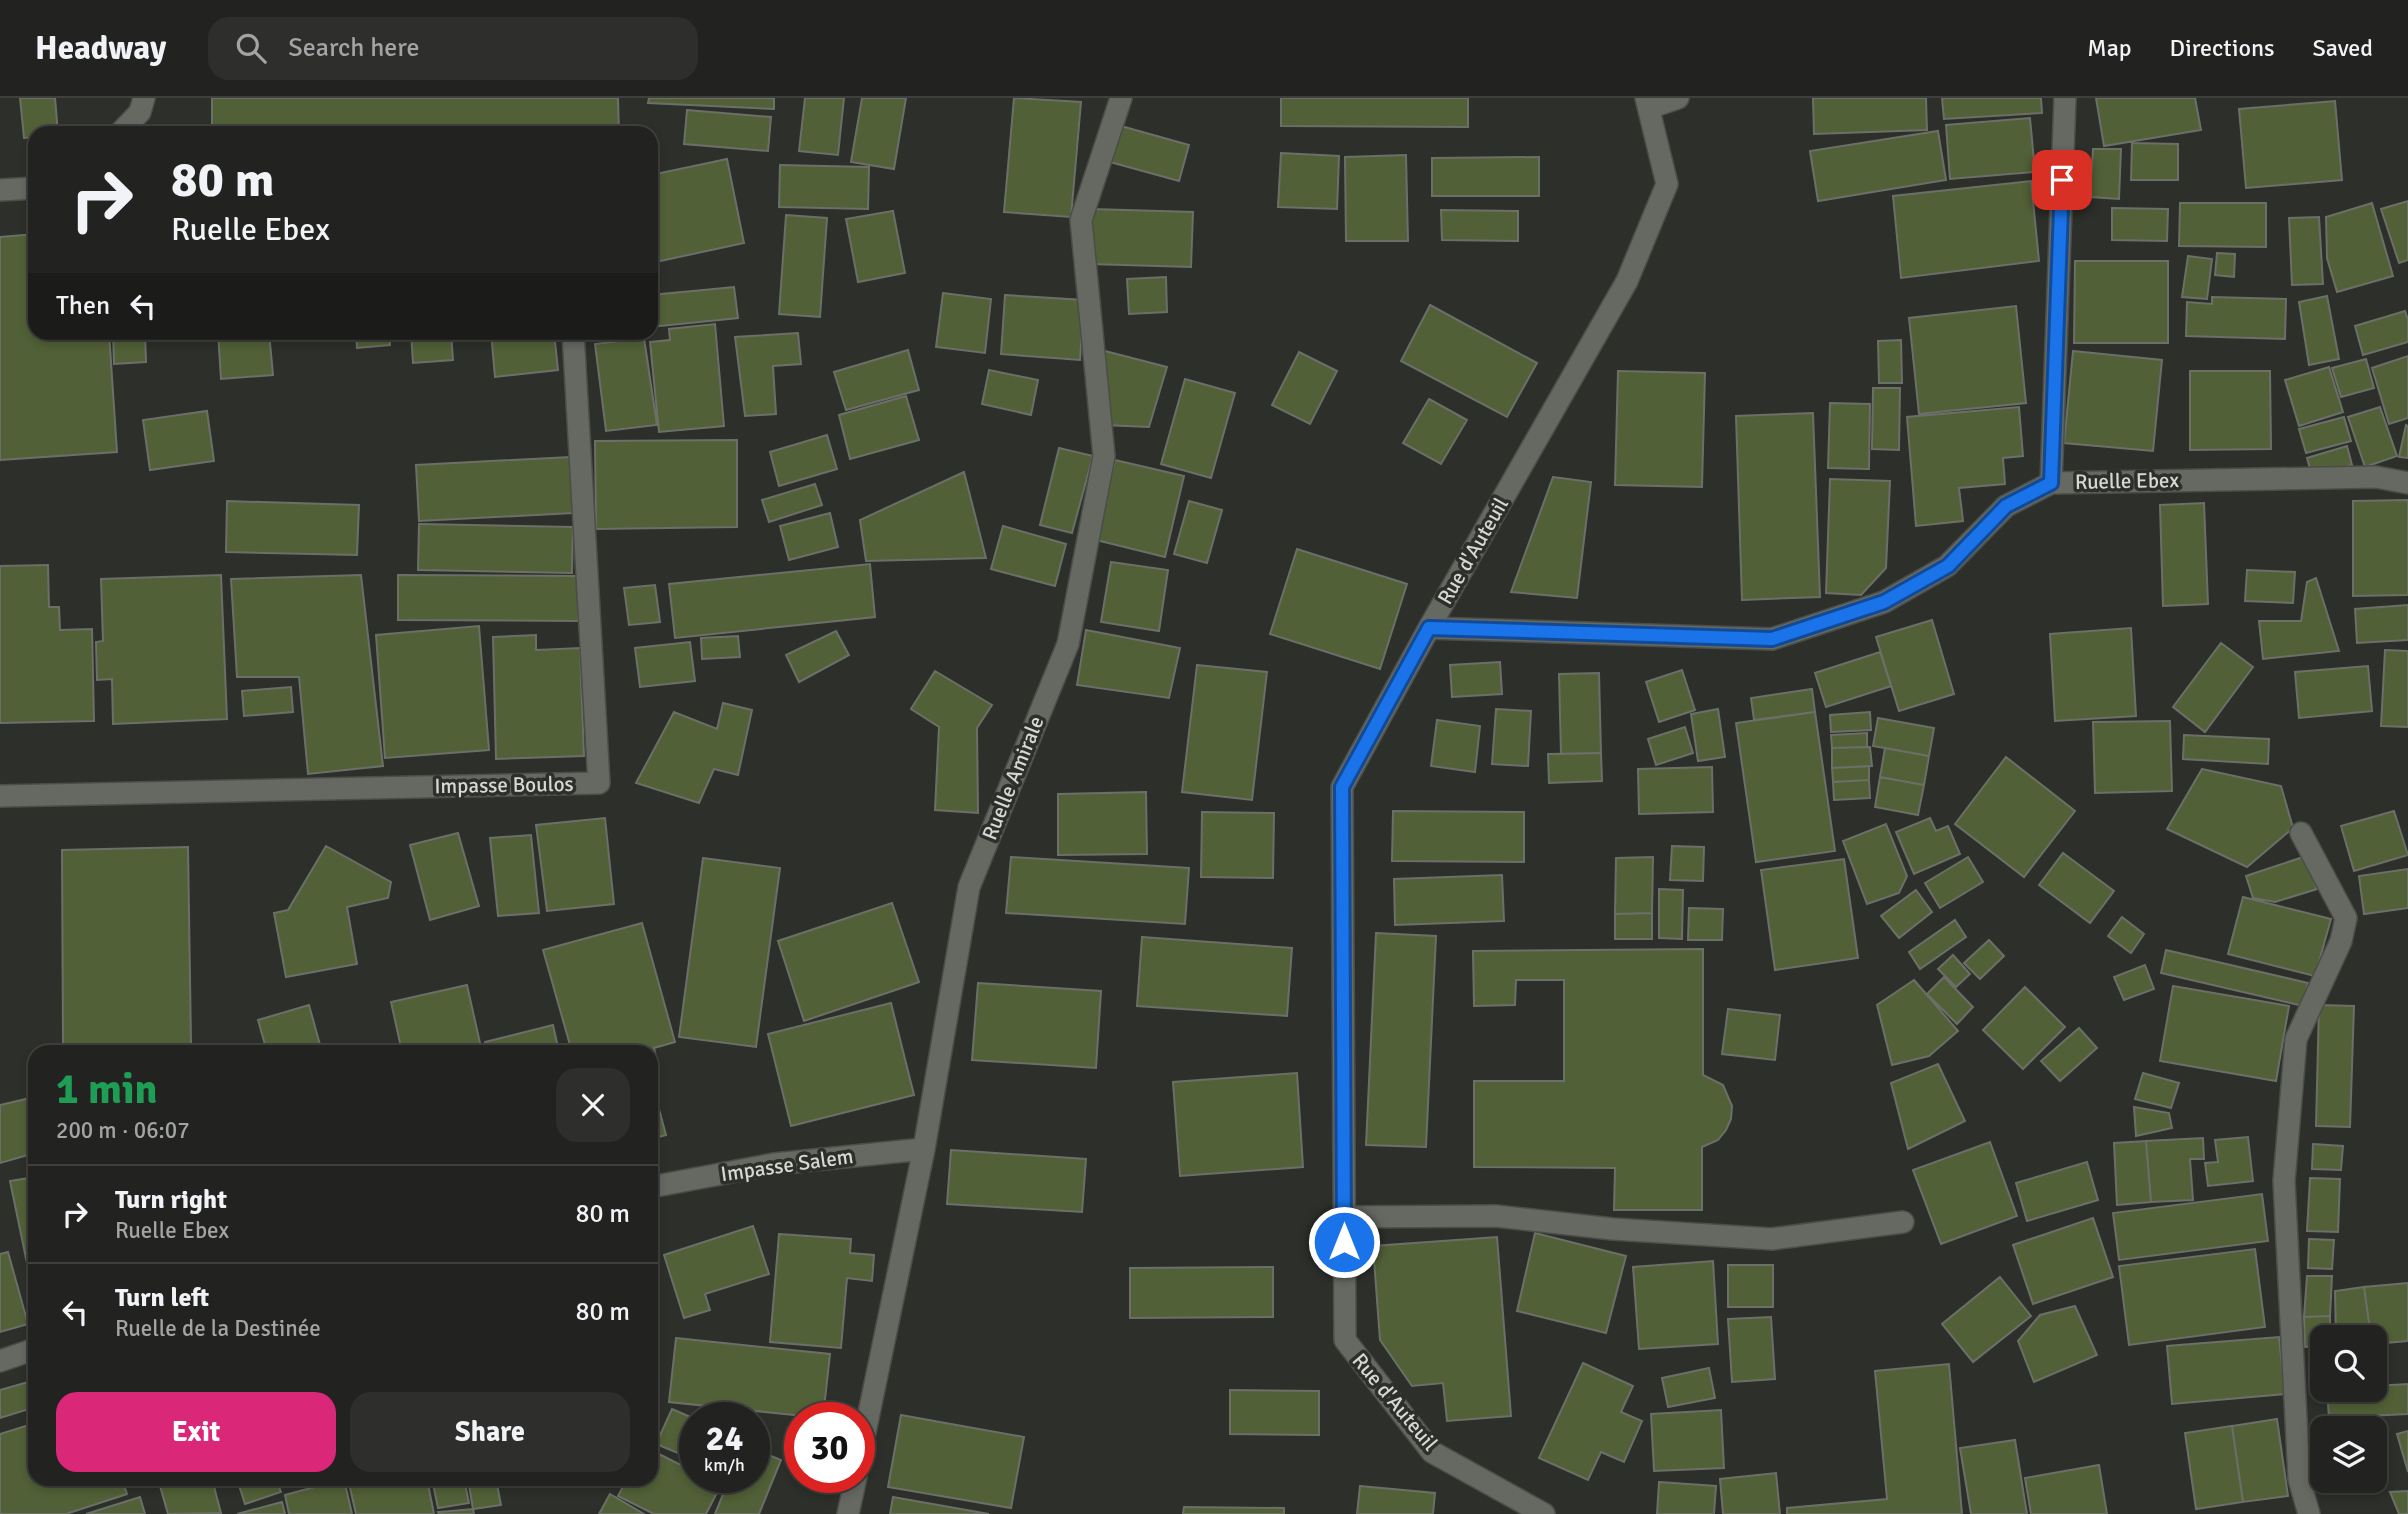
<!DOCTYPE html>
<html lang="en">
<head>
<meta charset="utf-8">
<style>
  body { margin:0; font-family:Signika,sans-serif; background:#2e2f2d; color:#f1f3f6; height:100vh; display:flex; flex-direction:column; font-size:26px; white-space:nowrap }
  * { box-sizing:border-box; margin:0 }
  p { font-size:23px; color:#a2a4a5 }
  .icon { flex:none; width:38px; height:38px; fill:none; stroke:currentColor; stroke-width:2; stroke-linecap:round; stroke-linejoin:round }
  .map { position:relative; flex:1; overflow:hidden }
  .side { position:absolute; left:28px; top:947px; width:630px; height:441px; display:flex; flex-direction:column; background:#222320; border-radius:21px; box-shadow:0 4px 10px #0003,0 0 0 2px #3f403e }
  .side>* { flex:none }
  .banner { position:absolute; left:28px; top:28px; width:630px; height:214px; border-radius:21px; box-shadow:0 4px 10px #0003,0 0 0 2px #3f403e; background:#222320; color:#f1f3f6; overflow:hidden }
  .tools { position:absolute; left:2310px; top:1227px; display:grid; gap:14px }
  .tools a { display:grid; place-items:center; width:77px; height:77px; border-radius:14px; background:#222320; box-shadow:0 4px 10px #0003,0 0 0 2px #3f403e; font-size:35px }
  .speed { position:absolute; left:679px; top:1304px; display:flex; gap:14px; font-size:35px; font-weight:700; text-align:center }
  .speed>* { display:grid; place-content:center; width:91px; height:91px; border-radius:50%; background:#222320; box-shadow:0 4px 10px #0003,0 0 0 2px #3f403e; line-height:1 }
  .speed small { font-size:18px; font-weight:400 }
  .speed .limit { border:10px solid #d22; background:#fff; color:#111 }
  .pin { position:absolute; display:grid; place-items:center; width:60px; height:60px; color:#fff; margin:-30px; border-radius:14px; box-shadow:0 4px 10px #0006 }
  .me { position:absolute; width:77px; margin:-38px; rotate:0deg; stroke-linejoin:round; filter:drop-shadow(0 0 5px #0008) }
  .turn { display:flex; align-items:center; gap:24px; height:147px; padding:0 28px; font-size:32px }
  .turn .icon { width:91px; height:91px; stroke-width:2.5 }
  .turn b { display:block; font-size:49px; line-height:60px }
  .then { display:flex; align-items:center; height:66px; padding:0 28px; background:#0003; gap:14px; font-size:26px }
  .round { display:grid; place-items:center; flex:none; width:74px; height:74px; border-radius:21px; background:#2e2f2d }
  .overview { display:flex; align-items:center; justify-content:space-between; height:119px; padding:0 28px }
  h1 { font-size:42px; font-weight:700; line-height:52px; color:#1e9e55 }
  .button { display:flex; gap:14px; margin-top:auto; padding:14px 28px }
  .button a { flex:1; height:80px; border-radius:21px; background:#db2777; color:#fff; font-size:28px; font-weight:700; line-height:80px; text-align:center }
  .button a+a { background:#2e2f2d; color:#f1f3f6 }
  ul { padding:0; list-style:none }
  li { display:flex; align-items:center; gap:21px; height:98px; padding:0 28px; border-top:2px solid #3f403e }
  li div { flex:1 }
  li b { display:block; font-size:26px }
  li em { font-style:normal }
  header { display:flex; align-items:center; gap:42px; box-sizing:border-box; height:98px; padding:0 35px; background:#222320; border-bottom:2px solid #3f403e }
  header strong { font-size:33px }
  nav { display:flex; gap:38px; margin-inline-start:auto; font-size:24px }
  .search { width:490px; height:63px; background:#2e2f2d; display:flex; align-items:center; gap:18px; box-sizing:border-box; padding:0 24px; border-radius:21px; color:#a2a4a5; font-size:26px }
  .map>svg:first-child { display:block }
</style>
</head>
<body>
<header>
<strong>Headway</strong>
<div class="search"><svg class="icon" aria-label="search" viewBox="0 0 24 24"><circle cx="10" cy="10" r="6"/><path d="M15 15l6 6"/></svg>Search here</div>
<nav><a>Map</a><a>Directions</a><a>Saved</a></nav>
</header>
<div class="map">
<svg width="2408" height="1416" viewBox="0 0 2408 1416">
  <rect width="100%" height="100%" fill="#2d2f2a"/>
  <path fill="#516037" stroke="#6c6f68" stroke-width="2" d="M20 0H55L58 35H35V39L24 40Z
    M212 0H618L619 35H212Z
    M649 0H774V11L648 5Z
    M805 0H844L838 57 799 53Z
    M862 0H906L894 71 851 64Z
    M1014 0 1081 4 1071 119 1004 114Z
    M1281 0H1468V29L1281 28Z
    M1813 0H1926L1927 32 1814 36Z
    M1942 0H2041L2042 15 1944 21Z
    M2096 0H2195L2201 32 2104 48Z
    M2335 3 2342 82 2246 90 2239 11Z
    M687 12 771 19 768 53 684 46Z
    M2030 20 2035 74 1950 81 1946 27Z
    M1121 28 1189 47 1179 83 1110 64Z
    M1938 33 1946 82 1818 103 1810 53Z
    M2132 45 2178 46V82H2131Z
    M2093 51H2121L2119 101 2090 99Z
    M1281 55 1339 58 1337 111 1278 109Z
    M1406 57 1408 143H1346L1345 59Z
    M1539 59V98H1432V60Z
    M727 61 744 145 651 165V77Z
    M780 67 869 69 868 111 779 109Z
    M2031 83 2039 163 1901 180 1893 98Z
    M2408 103V162L2399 165 2381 111Z
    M2180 105H2266V149L2179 148Z
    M2372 105 2393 178 2337 194 2327 160 2326 119Z
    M2112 110 2168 111 2167 143 2112 142Z
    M1092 111 1193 114 1191 169 1090 166Z
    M1441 112 1518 113V143L1442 142Z
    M893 113 905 175 858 184 846 121Z
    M786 117 827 120 820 219 779 216Z
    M2319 119 2323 186 2292 187 2289 120Z
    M35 136V234H109L117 354 0 362V139Z
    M2217 155 2235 156 2234 179 2215 177Z
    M2188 158 2212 161 2207 201 2182 199Z
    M2075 163H2168V245H2074Z
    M1166 179 1167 214 1129 216 1127 181Z
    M734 189 738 220 651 229V197Z
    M943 195 991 201 985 255 936 249Z
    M1005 197 1084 202 1080 262 1001 256Z
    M2327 198 2339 261 2309 267 2299 204Z
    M2212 199 2286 201 2285 241 2186 238 2187 204 2212 206Z
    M1430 207 1537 265 1507 319 1401 263Z
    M2016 208 2026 305 1919 316 1909 220Z
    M2405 213 2408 222V244L2363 257 2355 228Z
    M715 226 724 328 659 334 650 244 670 242 669 231Z
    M113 234H145L146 264 114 266Z
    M218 234H269L273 277 221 281Z
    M356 234H389L390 247 357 250Z
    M411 234H451L453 262 413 265Z
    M491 234H554L558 272 495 279Z
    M798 235 801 266 773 268 776 316 745 318 735 239Z
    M644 240 657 327 606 333 595 246Z
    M1901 242 1902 285H1879L1878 243Z
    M908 252 919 292 846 312 834 274Z
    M1105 253 1167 269 1149 329 1103 327Z
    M2073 253 2162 262 2153 353 2064 345Z
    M1299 254 1337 273 1310 326 1272 307Z
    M2408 258V320L2389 326 2372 270Z
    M2366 261 2374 290 2341 299 2332 270Z
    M2329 269 2343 314 2299 328 2285 282Z
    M989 272 1038 282 1031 317 982 306Z
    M1618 273 1705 275 1702 389 1615 387Z
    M2190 273H2270L2271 351 2190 352Z
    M1185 281 1235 295 1211 380 1161 366Z
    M1873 290H1900L1899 352 1872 351Z
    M906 298 919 342 850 361 839 317Z
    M1429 301 1467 322 1441 366 1403 345Z
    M1830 305 1870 306 1869 371 1828 370Z
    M2019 309 2023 358 2003 360 2005 386 1959 390 1963 423 1916 428 1907 319Z
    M2380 309 2397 358 2365 369 2348 319Z
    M207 313 214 363 150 372 143 322Z
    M1813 315 1820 499 1742 502 1736 318Z
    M2344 319 2351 343 2306 355 2299 331Z
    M2406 327 2408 328V360L2399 359Z
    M827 337 837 371 779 388 770 354Z
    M737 342V429L596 431 595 343Z
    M2347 348 2352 367 2312 378 2307 360Z
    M1059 350 1093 358 1072 435 1040 427Z
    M570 359 573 415 419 423 416 367Z
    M1115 362 1184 378 1165 459 1096 442Z
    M964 374 986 460 866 463 860 422Z
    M1553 379 1591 384 1577 500 1511 494Z
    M1830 381 1890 383 1886 470 1861 497 1826 495Z
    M815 386 822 407 769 424 762 402Z
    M2408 402V497L2353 498V403Z
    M227 403 359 407 357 457 226 454Z
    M1189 403 1222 412 1207 465 1174 456Z
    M2204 405 2208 506 2163 508 2160 407Z
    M830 415 838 449 789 462 780 428Z
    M419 426 573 429 572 475 418 472Z
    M1003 428 1066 446 1055 488 991 471Z
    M1297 451 1407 486 1380 571 1270 536Z
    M1111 464 1168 472 1159 533 1101 524Z
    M870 466 875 519 675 540 669 486Z
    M48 467 49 509H59L60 532 92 531 94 623 0 625V468Z
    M2247 472 2295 474 2293 505 2245 503Z
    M221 477 227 621 113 626 112 581 97 582 96 544 103 543 101 481Z
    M361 477 383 668 308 676 299 579H237L231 481Z
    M398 477 578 478V523L398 522Z
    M2316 480 2339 553 2263 561 2259 523H2301L2307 484Z
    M655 487 660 524 629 527 624 490Z
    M2408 507V542L2357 545 2355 511Z
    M1932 522 1954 596 1899 613 1876 539Z
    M479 528 489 652 385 660 376 537Z
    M2131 530 2136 618 2055 623 2050 536Z
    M1086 532 1180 550 1169 600 1077 587Z
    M836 533 849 557 799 584 786 557Z
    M536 537V552L580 550 584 658 496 661 493 539Z
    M738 538 740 559 702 561 701 540Z
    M690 544 695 583 640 589 635 550Z
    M2221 545 2253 569 2205 634 2173 609Z
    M2385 552 2408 553V629L2381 628Z
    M1880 554 1891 588 1826 609 1815 575Z
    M1500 564 1502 596 1452 599 1450 567Z
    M1197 567 1267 574 1252 702 1182 694Z
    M2368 568 2372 613 2299 620 2295 574Z
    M1682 572 1695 612 1659 624 1646 584Z
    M935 573 992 607 977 630 978 715 935 712 939 629 911 611Z
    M1599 575 1601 655 1561 656 1559 576Z
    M291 589 293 614 244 618 242 593Z
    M1812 591 1815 614 1754 622 1751 600Z
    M723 605 752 612 738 677 714 671 699 705 636 685 674 614 717 631Z
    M1496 611 1531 613 1528 668 1492 666Z
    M1718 611 1725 659 1698 663 1691 616Z
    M1815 614 1835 753 1756 764 1736 625Z
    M1870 614 1871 632 1831 634 1830 617Z
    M1878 620 1934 630 1929 658 1873 648Z
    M1437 622 1480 628 1475 674 1431 668Z
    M2170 623 2172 693 2095 695 2093 624Z
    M1685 629 1693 655 1656 667 1648 641Z
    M1867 635V649L1832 650 1831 637Z
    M2184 637 2269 641 2268 666 2183 661Z
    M1870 649 1872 668 1832 670V650Z
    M1885 650 1929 658 1924 687 1880 679Z
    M1601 655 1602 683 1549 685 1548 656Z
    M2006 659 2075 713 2024 779 1955 726Z
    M1869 668V682L1833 684 1832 670Z
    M1712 669 1713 714 1639 716 1638 671Z
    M2202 671 2281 688 2293 730 2247 769 2167 731Z
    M1880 679 1924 687 1918 717 1875 709Z
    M1869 682 1870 700 1834 702 1833 684Z
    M1146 694 1147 756 1058 757V696Z
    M1393 713 1524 714V764L1392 763Z
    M2394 713 2408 757 2354 773 2341 728Z
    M1202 714 1274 715 1273 780 1201 779Z
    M605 720 614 806 547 813 536 727Z
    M1930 720 1936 733 1948 728 1960 756 1914 776 1896 734Z
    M1886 726 1907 778 1899 795 1867 806 1843 743Z
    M458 735 479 808 430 822 410 747Z
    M531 737 539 815 498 818 490 740Z
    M326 748 391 784 388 800 347 809 357 866 286 879 274 815 288 812Z
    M1672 748 1704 749 1703 783 1670 782Z
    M188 749 191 946 63 947 62 752Z
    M2063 755 2114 793 2090 825 2039 787Z
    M2306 758 2317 791 2275 804 2253 800 2246 778Z
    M1011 759 1189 770 1185 826 1006 815Z
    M1653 759 1652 815 1615 816 1616 760Z
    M1968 759 1983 784 1940 810 1925 785Z
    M703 760 780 770 756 949 679 939Z
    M1844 761 1858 860 1775 872 1761 772Z
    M2408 771V810L2364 816 2359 778Z
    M1502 777 1504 823 1395 827 1394 781Z
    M1659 791 1683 792 1682 841 1659 840Z
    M1916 792 1932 814 1899 840 1881 818Z
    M2243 799 2331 821 2315 878 2228 856Z
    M892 805 919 884 804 923 778 843Z
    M1689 810 1723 811 1722 842H1688Z
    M1652 815V841H1615V816Z
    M2122 819 2144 836 2131 855 2108 838Z
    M1955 822 1966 839 1920 871 1909 854Z
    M642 825 675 944 654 950 658 967 651 969V954H572L543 852Z
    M1376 835 1436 838 1426 1049 1366 1047Z
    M1142 839 1292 850 1287 918 1137 908Z
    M1989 842 2004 858 1980 881 1964 865Z
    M1703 851V977L1723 987 1732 1008 1731 1021 1726 1032 1718 1042 1702 1049V1112H1614L1615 1070 1474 1069V983H1564V882H1516L1515 907 1474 908 1473 853Z
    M2166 852 2308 885 2303 908 2161 875Z
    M1953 857 1970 876 1956 889 1938 871Z
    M2145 867 2154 891 2124 902 2114 879Z
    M1944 879 1973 909 1957 926 1927 896Z
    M1914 882 1958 933 1929 958 1892 967 1877 907Z
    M978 885 1101 893 1096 970 972 962Z
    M467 887 482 954H402L391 904Z
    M2173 888 2289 908 2276 983 2160 963Z
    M2025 889 2065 929 2023 971 1983 932Z
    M891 905 914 997 791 1028 768 936Z
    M309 907 322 954H267L258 922Z
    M2319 907 2354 908 2350 1029 2316 1028Z
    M1728 911 1780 917 1775 962 1722 956Z
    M553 927 559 954H487L485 944Z
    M2079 930 2097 950 2060 983 2041 963Z
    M1938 966 1965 1023 1908 1051 1891 985Z
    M1297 975 1303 1069 1180 1078 1173 984Z
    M2143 975 2179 985 2171 1010 2135 1001Z
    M651 981 666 1037 651 1041Z
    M30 1000 35 1020V1055L0 1065V1007Z
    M2134 1009 2169 1015 2172 1030 2136 1038Z
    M2248 1039 2253 1083 2208 1088 2205 1065 2218 1064 2215 1042Z
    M2203 1040 2204 1061H2190L2193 1102 2151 1104 2146 1043Z
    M2146 1043 2151 1104 2117 1107 2114 1045Z
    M1990 1044 2017 1118 1941 1146 1913 1072Z
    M2313 1046 2343 1048 2341 1072 2312 1071Z
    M951 1052 1086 1061 1082 1114 947 1106Z
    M2087 1064 2098 1102 2027 1123 2016 1085Z
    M35 1079V1204L10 1083Z
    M2310 1080 2340 1081 2338 1134 2307 1133Z
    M2262 1096 2268 1143 2119 1162 2113 1115Z
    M2093 1120 2113 1179 2033 1206 2013 1147Z
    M753 1128 769 1176 705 1196 710 1212 684 1220 664 1157Z
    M1535 1135 1626 1158 1606 1235 1517 1213Z
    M779 1136 851 1141 850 1155 874 1157 872 1183 847 1180 841 1250 770 1244Z
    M1497 1139 1511 1318 1447 1323 1443 1285 1412 1288 1380 1242 1373 1148Z
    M2309 1141 2334 1142 2332 1171 2308 1170Z
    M2255 1151 2265 1229 2129 1247 2119 1168Z
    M8 1154 28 1226 0 1234V1156Z
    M1713 1163 1718 1246 1639 1251 1633 1169Z
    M1728 1167H1773V1209H1728Z
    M1273 1169V1219L1130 1220V1170Z
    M2307 1178H2332L2330 1218 2304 1219Z
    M2000 1179 2031 1218 1973 1264 1942 1226Z
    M2408 1185V1243L2375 1246V1239H2371L2364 1189Z
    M2364 1189 2371 1239H2336L2335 1193Z
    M2075 1208 2097 1257 2034 1284 2018 1243 2040 1217Z
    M2330 1218V1239H2322V1248L2305 1249 2304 1219Z
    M1771 1219 1775 1281 1732 1284 1728 1221Z
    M2279 1239 2285 1296 2172 1306 2167 1248Z
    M676 1240 830 1256 823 1320 669 1304Z
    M1583 1265 1633 1288 1621 1314 1642 1323 1624 1364 1601 1354 1588 1382 1539 1360Z
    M1949 1266 1962 1416H1787V1410L1887 1401 1875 1273Z
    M1709 1270 1715 1300 1668 1309 1662 1280Z
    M35 1282V1309L0 1320V1292Z
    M2408 1286V1316L2329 1320 2327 1292H2375V1288Z
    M1230 1292 1319 1293V1337L1230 1336Z
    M672 1311 695 1321V1362L656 1346Z
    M1721 1312 1724 1370 1654 1373 1651 1316Z
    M901 1317 1024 1339 1011 1410 888 1389Z
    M2277 1321 2288 1398 2243 1404 2232 1328Z
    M35 1325V1381H122L127 1396 66 1416H0V1336Z
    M2232 1328 2243 1404 2196 1411 2185 1335Z
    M2408 1333V1374L2397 1336Z
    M2015 1342 2027 1416H1971L1960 1350Z
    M754 1351 781 1362 759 1416H715L730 1379H754Z
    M651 1352 695 1374V1379H704L721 1387 706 1416H654L618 1398 627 1381H651Z
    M2099 1367 2107 1416H2031L2025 1380Z
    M1776 1375 1780 1416H1723L1720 1381Z
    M158 1381H212L221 1415 168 1416Z
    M237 1381H276L281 1394 245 1406Z
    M344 1381 352 1416H289L285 1397Z
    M348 1381H427L434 1416H356Z
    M432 1381H464L469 1405 438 1410Z
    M468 1381H496L501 1407 473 1411Z
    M1659 1384 1716 1388 1714 1416H1657Z
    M1360 1388 1435 1395 1433 1416H1357Z
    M2408 1393V1416H2399L2390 1394Z
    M610 1396 644 1416H599Z
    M140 1399 145 1416H86Z
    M893 1399 989 1416H890Z
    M282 1404 285 1416H237L248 1413Z
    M1184 1409 1284 1410V1416H1183Z
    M473 1411 474 1416H439L438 1414Z"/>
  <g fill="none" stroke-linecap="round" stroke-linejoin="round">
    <defs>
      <path id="minor" d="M1649 10 1678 0
        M120 35 140 14 144 0
        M0 92 35 90
        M2051 385 2065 0
        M1429 530 1772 541 1884 504 1947 468 2006 408 2051 385 2376 379 2408 385
        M0 698 599 685 573 234
        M2301 735 2346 820 2341 843 2296 941 2284 1083 2299 1381 2309 1416
        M651 1089 774 1066 924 1051
        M1344 1119 1496 1118 1613 1131 1772 1141 1903 1124
        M0 1263 35 1251
        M859 1363 924 1051 969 789 1068 546 1104 358 1081 122 1121 0
        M848 1416 856 1379
        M1544 1416 1432 1354 1345 1242 1342 689 1429 530 1627 183 1667 86 1646 0"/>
    </defs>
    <use href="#minor" stroke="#4b4d49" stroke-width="24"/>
    <use href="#minor" stroke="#666862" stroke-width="21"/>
  </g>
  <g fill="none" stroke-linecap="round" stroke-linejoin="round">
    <defs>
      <path id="route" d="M1344 1144 1342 689 1429 530 1772 541 1884 504 1948 468 2006 408 2051 385 2062 82"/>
    </defs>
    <use href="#route" stroke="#114b97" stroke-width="18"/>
    <use href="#route" stroke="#1a73e8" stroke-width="12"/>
  </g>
  <g text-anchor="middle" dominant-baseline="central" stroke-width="7" stroke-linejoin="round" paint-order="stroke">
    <g font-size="21" fill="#d7d8d5" stroke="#2d2f2a">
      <text transform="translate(2127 383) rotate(-1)">Ruelle Ebex</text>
      <text transform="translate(1473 453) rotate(-60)">Rue d'Auteuil</text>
      <text transform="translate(1013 680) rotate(-68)">Ruelle Amirale</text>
      <text transform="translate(504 687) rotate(-1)">Impasse Boulos</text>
      <text transform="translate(787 1067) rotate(-8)">Impasse Salem</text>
      <text transform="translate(1395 1304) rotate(50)">Rue d'Auteuil</text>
    </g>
  </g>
</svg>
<div class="tools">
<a><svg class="icon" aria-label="search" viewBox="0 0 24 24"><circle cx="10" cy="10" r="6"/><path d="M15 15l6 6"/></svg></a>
<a><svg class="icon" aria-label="layers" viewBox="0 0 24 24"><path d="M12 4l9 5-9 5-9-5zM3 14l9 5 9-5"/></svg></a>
</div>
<div class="speed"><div>24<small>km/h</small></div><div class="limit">30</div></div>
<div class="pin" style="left:2062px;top:82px;background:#d93025"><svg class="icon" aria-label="arrive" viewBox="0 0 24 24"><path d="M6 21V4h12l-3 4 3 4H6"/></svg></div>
<svg class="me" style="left:1344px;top:1144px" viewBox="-20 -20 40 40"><circle r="17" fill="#1a73e8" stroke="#fff" stroke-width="3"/><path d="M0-11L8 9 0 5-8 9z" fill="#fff"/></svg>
<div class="banner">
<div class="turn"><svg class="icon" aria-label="right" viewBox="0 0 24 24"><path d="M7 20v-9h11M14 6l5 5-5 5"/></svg><div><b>80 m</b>Ruelle Ebex</div></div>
<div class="then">Then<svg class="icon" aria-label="left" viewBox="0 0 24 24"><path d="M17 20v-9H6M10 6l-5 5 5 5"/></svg></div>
</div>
<section class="side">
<div class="overview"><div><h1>1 min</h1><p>200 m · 06:07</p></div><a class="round"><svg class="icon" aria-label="close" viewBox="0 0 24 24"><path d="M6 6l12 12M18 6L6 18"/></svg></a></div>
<ul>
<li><svg class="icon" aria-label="right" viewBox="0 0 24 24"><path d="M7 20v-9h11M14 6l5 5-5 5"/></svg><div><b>Turn right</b><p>Ruelle Ebex</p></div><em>80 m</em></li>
<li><svg class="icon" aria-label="left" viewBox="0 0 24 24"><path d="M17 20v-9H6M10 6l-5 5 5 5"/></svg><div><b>Turn left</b><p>Ruelle de la Destinée</p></div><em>80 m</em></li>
</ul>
<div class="button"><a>Exit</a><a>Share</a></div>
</section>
</div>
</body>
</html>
